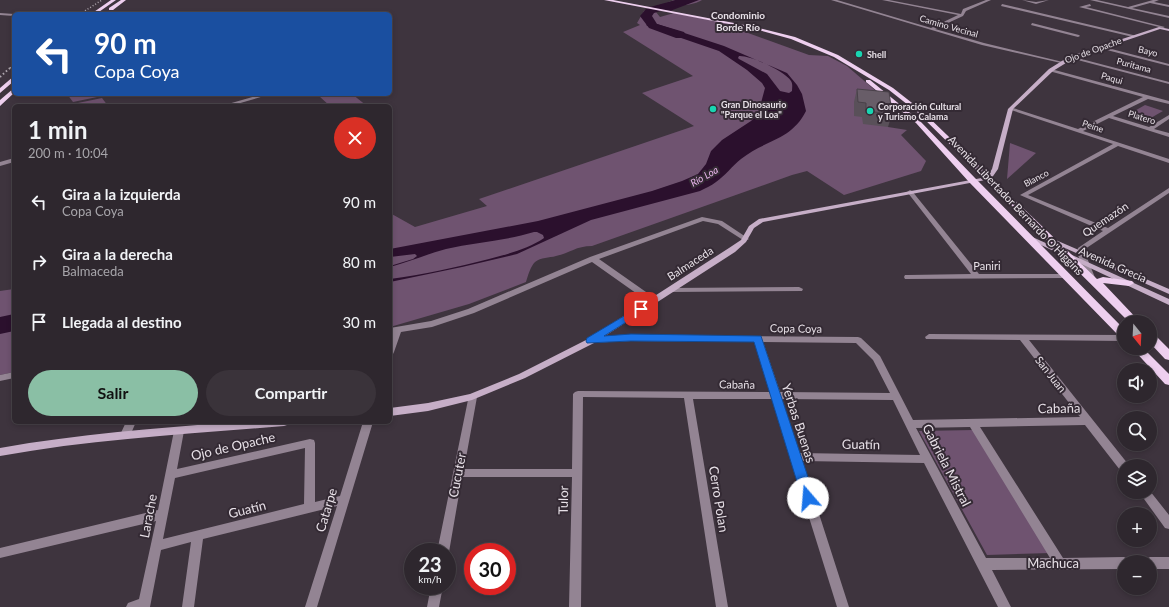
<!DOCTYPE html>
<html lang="es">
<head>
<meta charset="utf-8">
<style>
  body { margin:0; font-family:Lato,sans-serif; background:#3a333a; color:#f1f3f6; height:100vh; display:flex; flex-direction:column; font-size:15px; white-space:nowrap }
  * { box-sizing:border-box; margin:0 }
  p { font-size:13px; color:#a7a5aa }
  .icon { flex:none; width:22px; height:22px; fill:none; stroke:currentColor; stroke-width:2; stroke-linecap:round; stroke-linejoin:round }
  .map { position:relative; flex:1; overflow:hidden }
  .details { position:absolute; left:12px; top:104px; width:380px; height:320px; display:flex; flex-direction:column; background:#2e272e; border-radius:6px; box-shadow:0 2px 6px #0003,0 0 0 1px #49444a }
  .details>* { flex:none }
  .banner { position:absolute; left:12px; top:12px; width:380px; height:84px; border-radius:6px; box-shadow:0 2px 6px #0003,0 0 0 1px #49444a; background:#1a4fa0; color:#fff; overflow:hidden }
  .needle { width:26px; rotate:162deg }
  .controls { position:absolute; left:1117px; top:315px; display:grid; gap:8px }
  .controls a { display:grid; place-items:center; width:40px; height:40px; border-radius:50%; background:#2e272e; box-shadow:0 2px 6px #0003,0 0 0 1px #49444a; font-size:20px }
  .speed { position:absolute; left:404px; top:543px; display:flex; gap:8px; font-size:20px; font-weight:700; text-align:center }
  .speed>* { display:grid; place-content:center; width:52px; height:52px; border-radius:50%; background:#2e272e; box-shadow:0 2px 6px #0003,0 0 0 1px #49444a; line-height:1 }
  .speed small { font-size:10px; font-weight:400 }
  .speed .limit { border:6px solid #d22; background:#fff; color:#111 }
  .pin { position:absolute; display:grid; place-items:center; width:34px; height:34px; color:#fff; margin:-17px; border-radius:8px; box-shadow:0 2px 6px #0006 }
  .me { position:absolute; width:44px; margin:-22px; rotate:342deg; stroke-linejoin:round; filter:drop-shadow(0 0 3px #0008) }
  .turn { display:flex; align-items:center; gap:14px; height:84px; padding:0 16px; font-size:18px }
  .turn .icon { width:52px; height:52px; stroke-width:2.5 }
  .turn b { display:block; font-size:28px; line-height:34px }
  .round { display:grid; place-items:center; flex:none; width:42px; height:42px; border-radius:21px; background:#3a333a }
  .headline { display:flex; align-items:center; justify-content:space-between; height:68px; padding:0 16px }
  h1 { font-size:24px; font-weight:700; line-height:30px }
  .cta { display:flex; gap:8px; margin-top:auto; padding:8px 16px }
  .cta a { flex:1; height:46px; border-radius:24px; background:#8abfa5; color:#111; font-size:16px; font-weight:700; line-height:46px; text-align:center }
  .cta a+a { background:#3a333a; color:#f1f3f6 }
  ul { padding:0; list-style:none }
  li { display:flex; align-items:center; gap:12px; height:60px; padding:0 16px }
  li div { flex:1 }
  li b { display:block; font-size:15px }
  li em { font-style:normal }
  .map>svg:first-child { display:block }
</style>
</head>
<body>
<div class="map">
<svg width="1169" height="607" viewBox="0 0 1169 607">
  <rect width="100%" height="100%" fill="#3e343e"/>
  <path fill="#6f5370" d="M674 0H702C687 9 669 2 656 12L660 17 674 13 745 27 750 30 748 33 809 55 828 56 847 66 884 98 888 127 907 130 901 135 926 161 921 171 844 195 807 171 792 175 592 246C576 246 570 253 556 256 549 258 541 257 535 262 530 267 528 276 526 282L469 304 390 327V213L415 227 487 206 479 199 694 126 642 93 693 76 623 32 640 25 637 23 644 11Z
    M67 94H101L102 96 73 102Z
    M329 94H352L367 106H330L319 96Z
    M102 98 108 106H74L73 104Z
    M1145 105 1163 111 1149 119 1131 113Z
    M1010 143 1036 153 1007 179Z
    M14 289V372L0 375V291Z
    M974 430 1051 553 987 555 919 431Z"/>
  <path fill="#2b102d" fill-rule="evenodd" d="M676 0H699L670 11 650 7Z
    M649 23 657 24 724 46 787 73 797 85 802 94 806 111C791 141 764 140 741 159 732 166 725 176 716 182 711 186 705 188 700 191L591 220 517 254 462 267 390 282V279C423 275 457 267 489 259 508 254 528 249 544 238L543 235 537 232H534C505 241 475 242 446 249 427 254 409 262 390 267V266L413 259 417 256 415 254 390 257V249L538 221 652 191 682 181 698 174 706 164 711 151 722 140 751 121 758 114 765 88 762 83 747 70 719 51 652 28 646 25ZM739 56C750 55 785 71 791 81 793 84 792 88 792 91L789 93 780 91 767 74 739 59 738 58Z
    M14 314V331L0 334V317Z"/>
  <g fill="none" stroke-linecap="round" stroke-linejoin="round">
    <path fill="#2b102d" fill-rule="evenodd" d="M676 0H692L691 2 654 13 652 16 657 24 684 32 686 35 684 38H676L649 28 640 16 646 9Z"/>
    <path fill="#938493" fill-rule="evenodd" d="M831 0H837L931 28 958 15 882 0H889L961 14 963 9 986 0H991L966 11 963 16 935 29 984 43 1063 62 1061 63 982 45Z
      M1022 0 1036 2 1049 0 1036 4Z
      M1090 0H1097L1128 7 1153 0H1159L1154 2 1169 5V7L1150 3 1132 8 1169 16V18Z
      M1002 4 1133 35 1135 36 1133 37 1001 6Z
      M1090 4 1091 6 1086 7 1165 27 1163 28 1079 7Z
      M0 13 14 14V16L0 15Z
      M1032 23 1079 35 1080 36 1078 37 1031 25Z
      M1100 46 1169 64V66L1099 48Z
      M1070 56 1169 82V84L1070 58Z
      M1051 69 1169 101V104L1148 99 1113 116 1149 127 1169 115V119L1154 129 1169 133V137L1109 118 1083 131 1169 159V163L1118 146 1028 195 1108 228 1169 188V193L1085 249V253L1096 280 1092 282 1088 280 1077 253 1078 248 1103 231 1020 195 1113 144 1008 109 1013 108 1078 129 1143 97 1049 71V70Z
      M263 94H271L230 106H221Z
      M14 158V162L0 166V162Z
      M910 190 912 191 979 274H1066L1070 276 1066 278 905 279 904 277 905 275H908L971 274 908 193 907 192Z
      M702 217 722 221 749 239 745 241 743 240 718 224 703 221 599 259 656 299 657 301 656 303H650L592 262 474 313 432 327 401 332 394 352 393 354 390 355V339L392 333 390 334V328L431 321 468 309 590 257Z
      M799 287 803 289 802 291 670 292 666 290 670 288Z
      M929 334 1124 335V341L1029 340 1128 464 1129 466H1124V471L1120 470 1085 425 980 427 1063 558 1124 557 1128 559 1130 562H1124V569L992 570 1011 607H998L924 463 802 461 849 607H837L772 399H693L728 607H716L684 398 583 397 581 607H569L572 477H462L449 552 447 556V552H437L469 395 472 394 475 395 477 397 464 469H572L573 394 575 392 578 391 770 392 755 342 631 341 588 343 587 341 588 339 591 338 631 335 858 337 861 338 880 356 913 420 1080 417 1020 340 926 339 925 337ZM763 342 856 343 873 360 890 393 780 392ZM782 399 893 400 920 455 799 453ZM970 427 1050 558H986L916 428Z
      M14 372V378L0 381V375Z
      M126 422H136L129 438 125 439 121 438 120 435Z
      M363 422H373L317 607H305L337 506 203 539 194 607H182L191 542 161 550 150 607H126L128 603 139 599 156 521 0 558V548L158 510 174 431 175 428 179 427 183 428 184 431 177 469 310 439 314 440 315 443V502L340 496ZM305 448 304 504 163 539 175 478Z
      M1150 491 1169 515V529L1165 528 1139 492Z
      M1150 557H1169V569H1150V562H1144L1146 559Z
      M431 586H443L439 607H427Z"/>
    <path fill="#c6aec7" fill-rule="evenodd" d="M1159 27 1169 29V31L1160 29 1074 58 1053 71 1013 109 998 169 991 179 763 222 754 228 746 242 735 252 594 343 525 378 472 400 428 411 390 416V408L428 403 470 394 519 374 588 339 729 248 741 240 749 226 759 219 987 177 992 169 1008 109 1049 69 1070 56Z
      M1028 235 1169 299V305L1026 238 1024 237Z
      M1051 238 1169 289V294L1049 241 1047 240Z
      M236 422H289L287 425 284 426C189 434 94 439 0 456V448C78 434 157 428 236 422Z"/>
    <path fill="#eecfef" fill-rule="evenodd" d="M111 0H116L96 14H91Z
      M121 0H126L113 10H109V8Z
      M604 0H613L755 27 795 37 838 55 893 88 921 110 1097 279 1103 277 1132 281 1134 283 1129 286 1103 283 1140 322H1129L972 166 917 112 889 90 834 57 791 39 755 29Z
      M14 76V81L0 93V88Z
      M866 80H870L920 121 975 178 1124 329V339L1120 337 969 182 916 123 866 82Z
      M14 88V93L0 106V100Z
      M1150 333 1154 334 1169 349V360L1165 359 1150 343Z
      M1132 348H1143L1169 374V385L1165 384Z"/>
    <path stroke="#afa7af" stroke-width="1.5" stroke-dasharray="1 2" stroke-linecap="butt" d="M80 14 102 0
      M10 68 14 65"/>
    <path stroke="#afa7af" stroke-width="2" stroke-dasharray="1.5 2.5" stroke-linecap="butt" d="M0 77 11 67"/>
  </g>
  <path fill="#595059" d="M857 89 892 114 888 127 863 124 862 117 854 116V102Z"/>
  <path fill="#685d68" stroke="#494149" d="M857 89 889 92 892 114 866 111V103L858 102Z"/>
  <path fill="#1a73e8" stroke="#114b97" d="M641 306 644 307 645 309 644 311 604 336 631 334 761 336 815 498 813 502 808 504 804 502 802 498 754 342 631 341 587 343 586 341 587 338Z"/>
  <g fill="#19d5b2" stroke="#342a34" stroke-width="1.5">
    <circle cx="859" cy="54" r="4"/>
    <circle cx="713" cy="109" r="4"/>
    <circle cx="870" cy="111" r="4"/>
  </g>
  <g text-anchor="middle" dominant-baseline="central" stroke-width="4" stroke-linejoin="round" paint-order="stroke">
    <g font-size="9" fill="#e7e0e7" stroke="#342a34">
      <text transform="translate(949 26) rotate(16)">Camino Vecinal</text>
      <text transform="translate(1093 50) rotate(-20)">Ojo de Opache</text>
      <text transform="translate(1148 51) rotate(14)">Bayo</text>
      <text transform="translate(1134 65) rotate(15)">Puritama</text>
      <text transform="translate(1112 78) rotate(16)">Paqui</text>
      <text transform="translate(1142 117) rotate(17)">Platero</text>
      <text transform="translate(1093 126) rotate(19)">Peine</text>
      <text transform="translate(1036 178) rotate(-28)">Blanco</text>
    </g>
    <g font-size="9" font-weight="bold" fill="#e7e0e7" stroke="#342a34" text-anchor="start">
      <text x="867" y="54">Shell</text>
      <text x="721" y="104">Gran Dinosaurio<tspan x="721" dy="10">"Parque el Loa"</tspan></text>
      <text x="878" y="106">Corporación Cultural<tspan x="878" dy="10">y Turismo Calama</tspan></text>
    </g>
    <g font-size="10" font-weight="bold" fill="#e7e0e7" stroke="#342a34">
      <text x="738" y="15">Condominio<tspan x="738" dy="12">Borde Río</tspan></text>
    </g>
    <g font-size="10" font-style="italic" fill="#e8b4eb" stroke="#342a34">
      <text transform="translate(704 176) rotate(-30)">Río Loa</text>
    </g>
    <g font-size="11" fill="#e7e0e7" stroke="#342a34">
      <text transform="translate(1016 205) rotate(46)">Avenida Libertador Bernardo O'Higgins</text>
      <text transform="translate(1105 219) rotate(-34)">Quemazón</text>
      <text transform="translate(690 263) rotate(-33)">Balmaceda</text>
      <text transform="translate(1113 264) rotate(24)">Avenida Grecia</text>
      <text x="987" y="265">Paniri</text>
      <text transform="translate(796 328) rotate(1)">Copa Coya</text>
      <text transform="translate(1051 374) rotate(52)">San Juan</text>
      <text transform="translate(737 384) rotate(1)">Cabaña</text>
    </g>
    <g font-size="13" fill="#e7e0e7" stroke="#342a34">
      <text transform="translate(1059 408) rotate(-1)">Cabaña</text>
      <text transform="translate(799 423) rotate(72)">Yerbas Buenas</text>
      <text transform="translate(861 444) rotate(1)">Guatín</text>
      <text transform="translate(233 446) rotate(-13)">Ojo de Opache</text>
      <text transform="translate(947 465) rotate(63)">Gabriela Mistral</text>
      <text transform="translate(457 475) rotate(-79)">Cucuter</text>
      <text transform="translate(719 499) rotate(81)">Cerro Polan</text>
      <text transform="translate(563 500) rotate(-89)">Tulor</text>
      <text transform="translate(247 509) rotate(-14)">Guatín</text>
      <text transform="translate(326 510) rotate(-73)">Catarpe</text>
      <text transform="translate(148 516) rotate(-79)">Larache</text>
      <text x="1053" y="563">Machuca</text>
    </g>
  </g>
</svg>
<div class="controls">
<a><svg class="needle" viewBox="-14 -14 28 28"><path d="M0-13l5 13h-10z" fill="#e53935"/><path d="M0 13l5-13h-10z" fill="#a7a5aa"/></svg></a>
<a><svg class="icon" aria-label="sound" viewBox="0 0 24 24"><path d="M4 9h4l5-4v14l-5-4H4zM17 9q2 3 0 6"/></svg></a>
<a><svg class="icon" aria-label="search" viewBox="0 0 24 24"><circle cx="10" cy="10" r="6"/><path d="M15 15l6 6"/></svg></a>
<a><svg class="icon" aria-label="layers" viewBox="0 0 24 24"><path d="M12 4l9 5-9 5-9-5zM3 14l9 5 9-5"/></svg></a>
<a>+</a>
<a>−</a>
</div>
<div class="speed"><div>23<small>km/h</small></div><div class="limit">30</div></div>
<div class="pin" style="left:641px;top:309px;background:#d93025"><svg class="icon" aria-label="arrive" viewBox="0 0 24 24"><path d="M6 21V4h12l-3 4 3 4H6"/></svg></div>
<svg class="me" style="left:808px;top:498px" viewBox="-20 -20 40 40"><circle r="19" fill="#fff"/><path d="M0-13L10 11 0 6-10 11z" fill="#1a73e8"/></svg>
<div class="banner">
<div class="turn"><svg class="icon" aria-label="left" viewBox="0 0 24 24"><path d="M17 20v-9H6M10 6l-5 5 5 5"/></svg><div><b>90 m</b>Copa Coya</div></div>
</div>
<section class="details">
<div class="headline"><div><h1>1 min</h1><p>200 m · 10:04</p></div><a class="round" style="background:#d93025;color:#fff"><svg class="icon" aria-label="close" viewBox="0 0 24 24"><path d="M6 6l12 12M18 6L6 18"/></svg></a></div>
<ul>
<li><svg class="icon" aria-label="left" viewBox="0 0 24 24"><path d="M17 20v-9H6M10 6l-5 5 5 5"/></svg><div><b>Gira a la izquierda</b><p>Copa Coya</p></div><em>90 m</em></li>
<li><svg class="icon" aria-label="right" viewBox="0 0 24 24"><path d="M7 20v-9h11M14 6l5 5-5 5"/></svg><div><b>Gira a la derecha</b><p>Balmaceda</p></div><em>80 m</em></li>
<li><svg class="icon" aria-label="arrive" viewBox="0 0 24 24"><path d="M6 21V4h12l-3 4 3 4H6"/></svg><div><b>Llegada al destino</b></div><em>30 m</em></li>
</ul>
<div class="cta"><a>Salir</a><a>Compartir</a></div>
</section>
</div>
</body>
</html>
